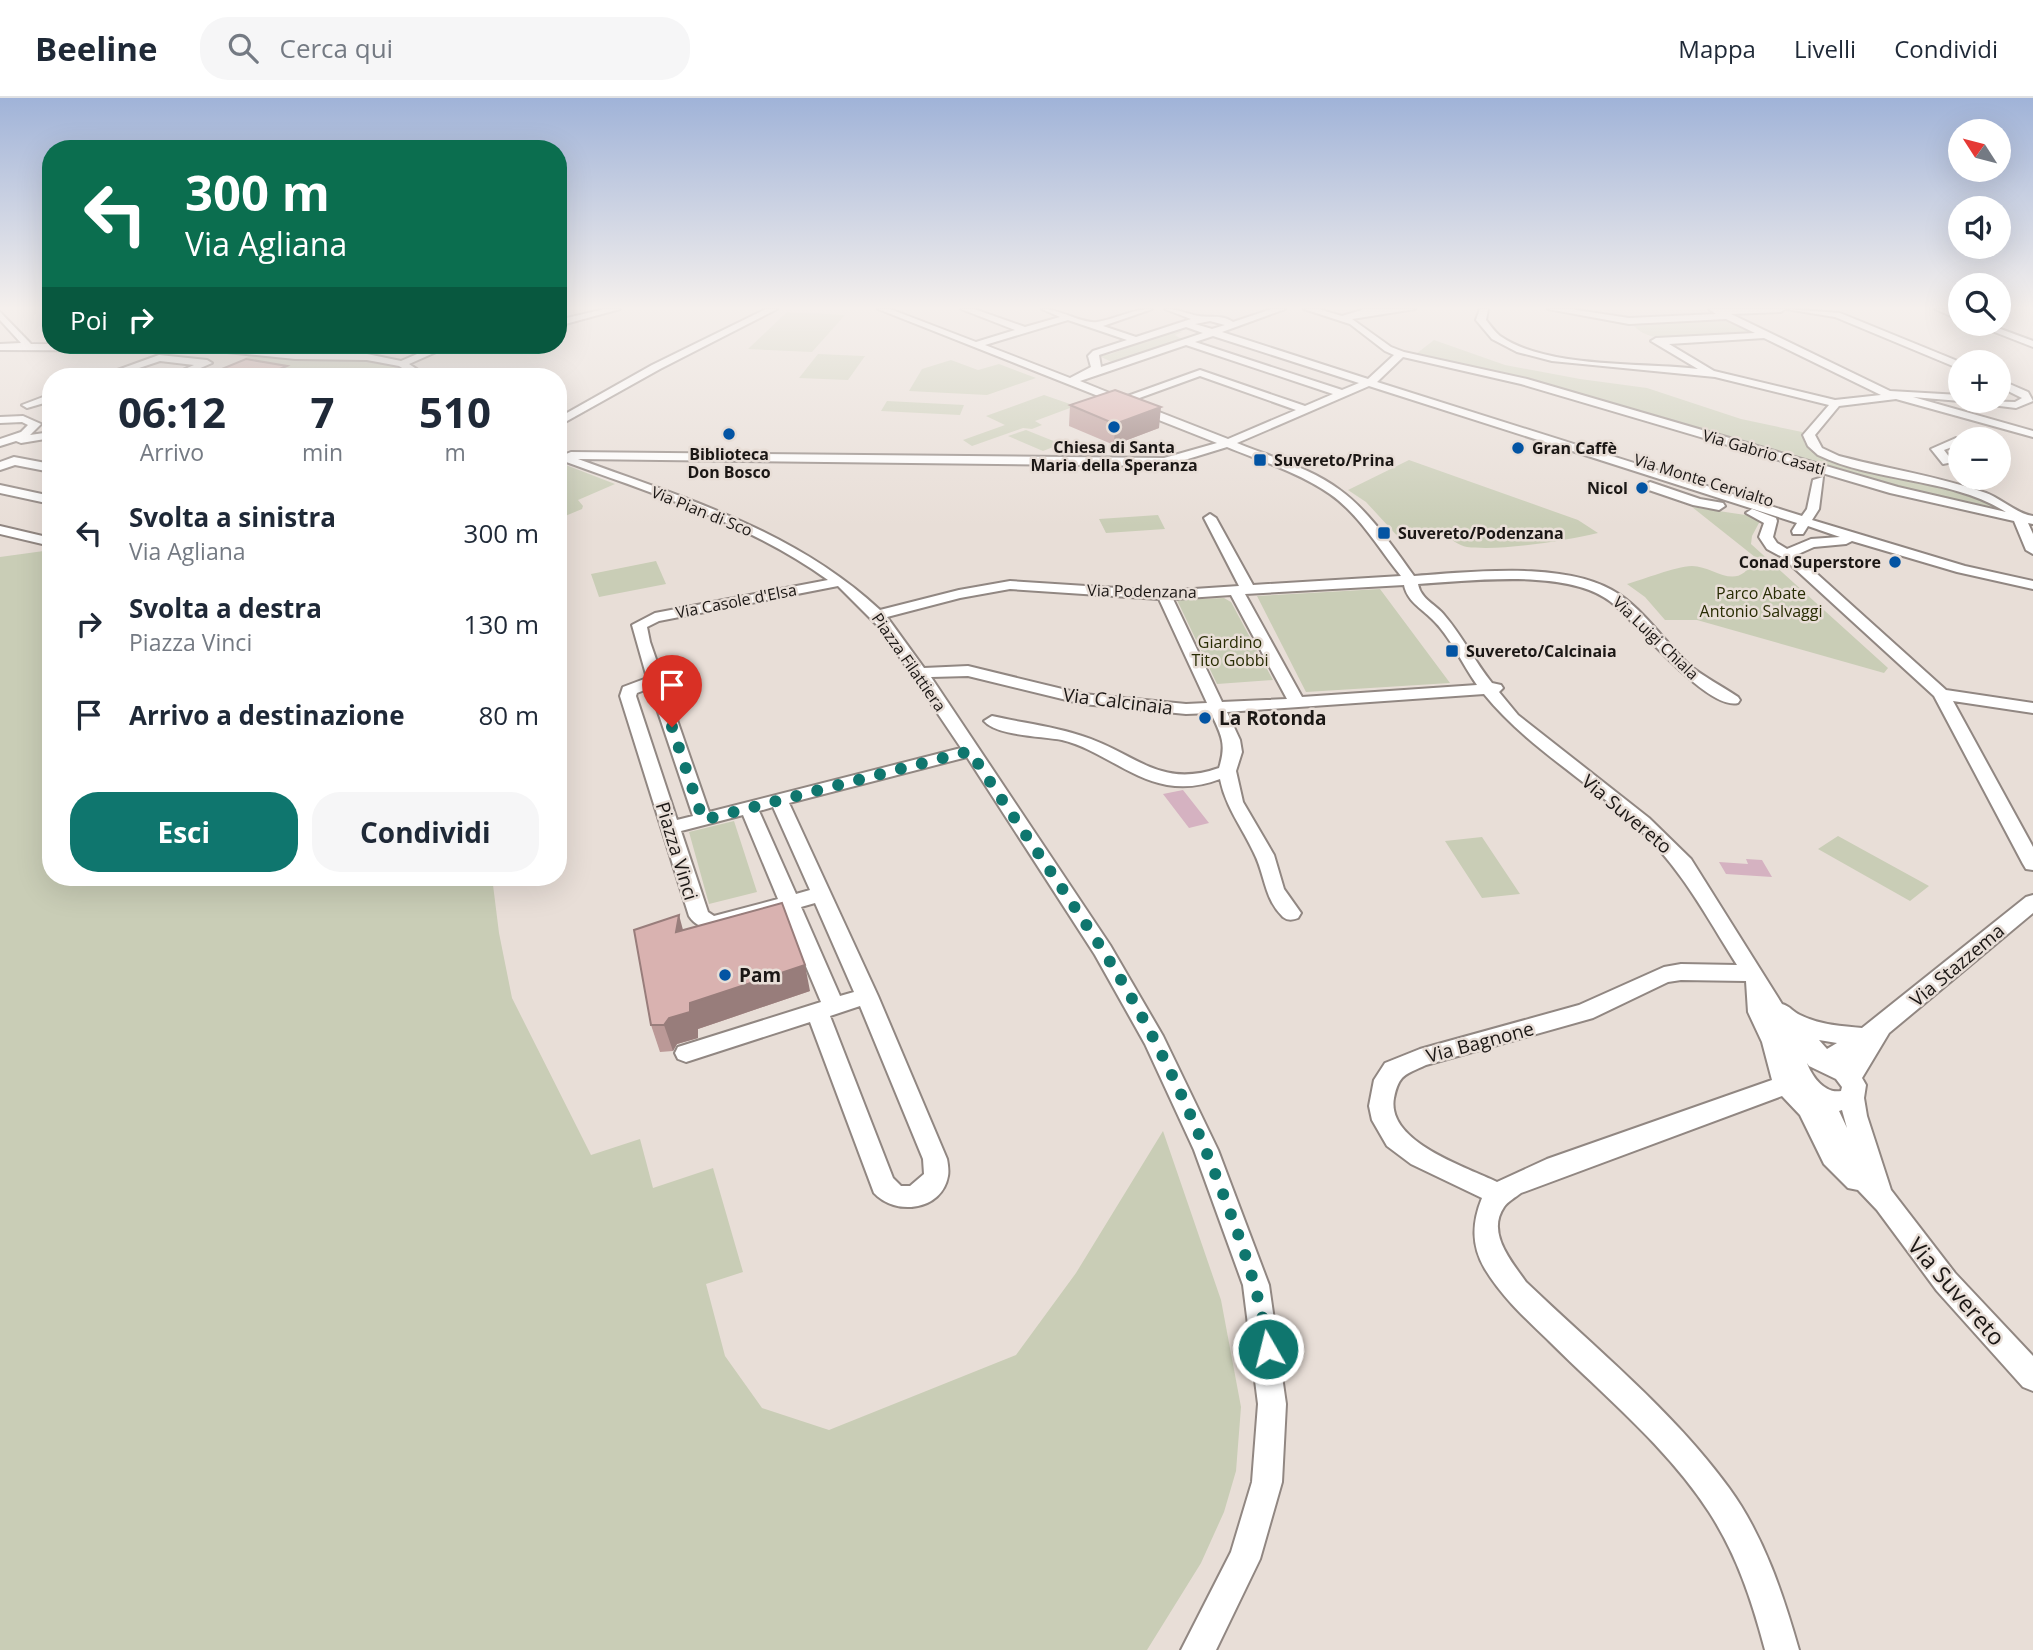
<!DOCTYPE html>
<html lang="it">
<head>
<meta charset="utf-8">
<style>
  body { margin:0; font-family:"Open Sans",sans-serif; background:#f6f6f7; color:#1f2937; height:100vh; display:flex; flex-direction:column; font-size:26px; white-space:nowrap }
  * { box-sizing:border-box; margin:0 }
  p { font-size:23px; color:#747a83 }
  .icon { flex:none; width:38px; height:38px; fill:none; stroke:currentColor; stroke-width:2; stroke-linecap:round; stroke-linejoin:round }
  .map { position:relative; flex:1; overflow:hidden }
  .details { position:absolute; left:42px; top:270px; width:525px; height:518px; display:flex; flex-direction:column; background:#fff; border-radius:28px; box-shadow:0 7px 28px #0002 }
  .details>* { flex:none }
  .top-card { position:absolute; left:42px; top:42px; width:525px; height:214px; border-radius:28px; box-shadow:0 7px 28px #0002; background:#0b6e4f; color:#fff; overflow:hidden }
  .needle { width:46px; rotate:306deg }
  .tools { position:absolute; left:1948px; top:21px; display:grid; gap:14px }
  .tools a { display:grid; place-items:center; width:63px; height:63px; border-radius:50%; background:#fff; box-shadow:0 7px 28px #0002; font-size:35px }
  .pin { position:absolute; display:grid; place-items:center; width:60px; height:60px; color:#fff; margin:-72px -30px; border-radius:50% 50% 50% 0; rotate:-45deg; box-shadow:0 0 7px #0007 }
  .pin .icon { rotate:45deg }
  .me { position:absolute; width:77px; margin:-38px; rotate:352deg; stroke-linejoin:round; filter:drop-shadow(0 0 5px #0008) }
  .turn { display:flex; align-items:center; gap:24px; height:147px; padding:0 28px; font-size:32px }
  .turn .icon { width:91px; height:91px; stroke-width:2.5 }
  .turn b { display:block; font-size:49px; line-height:60px }
  .then { display:flex; align-items:center; height:66px; padding:0 28px; background:#0003; gap:14px; font-size:26px }
  .eta { display:flex; justify-content:space-evenly; align-items:center; height:119px; text-align:center }
  .eta b { font-size:42px; font-weight:700; line-height:49px }
  .button { display:flex; gap:14px; margin-top:auto; padding:14px 28px }
  .button a { flex:1; height:80px; border-radius:28px; background:#0f766e; color:#fff; font-size:28px; font-weight:700; line-height:80px; text-align:center }
  .button a+a { background:#f6f6f7; color:#1f2937 }
  ul { padding:0; list-style:none }
  li { display:flex; align-items:center; gap:21px; height:91px; padding:0 28px }
  li div { flex:1 }
  li b { display:block; font-size:26px }
  li em { font-style:normal }
  header { display:flex; align-items:center; gap:42px; box-sizing:border-box; height:98px; padding:0 35px; background:#fff; border-bottom:2px solid #e0e1e3 }
  header strong { font-size:33px }
  nav { display:flex; gap:38px; margin-inline-start:auto; font-size:24px }
  .search { width:490px; height:63px; background:#f6f6f7; display:flex; align-items:center; gap:18px; box-sizing:border-box; padding:0 24px; border-radius:28px; color:#747a83; font-size:26px }
  .map>svg:first-child { display:block }
</style>
</head>
<body>
<header>
<strong>Beeline</strong>
<div class="search"><svg class="icon" aria-label="search" viewBox="0 0 24 24"><circle cx="10" cy="10" r="6"/><path d="M15 15l6 6"/></svg>Cerca qui</div>
<nav><a>Mappa</a><a>Livelli</a><a>Condividi</a></nav>
</header>
<div class="map">
<svg width="2033" height="1552" viewBox="0 0 2033 1552">
  <rect width="100%" height="100%" fill="#e8ded7"/>
  <path fill="#c9cdb6" d="M787 214 845 217 812 254 748 251Z
    M1723 221 1731 222 1753 234C1722 237 1655 252 1634 228Z
    M1175 232 1182 234 1175 237 1183 242 1136 256 1135 259 1114 265 1099 258 1111 256 1150 240 1163 238 1161 236Z
    M1434 242 1505 267 1580 281 1647 290 1741 321 1802 334 1805 338 1804 345 1826 360 1988 402 2009 414H1995C1930 398 1863 385 1800 359L1499 274 1416 256Z
    M818 256 863 258H865L848 282 799 280Z
    M251 257C294 262 382 253 413 278H304L301 274 291 275 245 260Z
    M951 262 978 272 999 266 1036 280 987 297 909 293 922 271Z
    M1044 297 1070 306V310L1035 323 1042 327 1032 331 1023 330 972 348 963 342 1005 327 986 318Z
    M887 303 964 307 960 317 881 313Z
    M1026 332 1061 346 1043 353 1008 338Z
    M1409 362 1578 422 1598 435C1563 443 1503 453 1467 449 1459 448 1450 440 1443 436L1401 442 1366 404 1348 392Z
    M558 364 615 386 578 402 583 408 582 411 558 421Z
    M1692 409 1752 418 1760 423 1752 438 1751 446 1888 570 1884 575 1697 522H1665L1645 499 1627 486C1645 481 1674 469 1692 468 1715 468 1738 497 1755 459Z
    M1158 417 1165 431 1106 435 1099 421Z
    M51 452V779H492L499 835 512 900 591 1057 640 1041 653 1090 713 1070 743 1174 706 1186 725 1258 762 1310 829 1332 1016 1257 1076 1175 1163 1033 1221 1202 1241 1309 1236 1373 1224 1414 1201 1465 1147 1552H0V459Z
    M656 463 666 486 599 499 591 476Z
    M1380 491 1450 585 1306 594 1257 498Z
    M1224 500 1231 504 1273 582 1217 586 1177 502Z
    M734 723 757 794 709 806 689 734Z
    M1838 738 1929 788 1910 803 1818 751Z
    M1482 739 1520 796 1482 800 1445 743Z"/>
  <path fill="#d5b2c1" d="M1183 692 1209 725 1189 730 1163 696Z
    M1746 761 1762 762 1772 779 1726 776 1719 764 1748 766Z"/>
  <g fill="none" stroke-linecap="round" stroke-linejoin="round">
    <defs>
      <path id="minor" d="M605 211H620L558 228V222Z
        M766 211H777L660 271 558 328V320L652 267Z
        M878 211H890L976 244 1015 232 961 211H974L1025 229 1060 219 1042 211C1060 211 1082 226 1097 224 1116 221 1132 211 1152 211L1103 228 1136 239 1191 221 1165 211C1178 211 1187 216 1199 218 1212 220 1221 216 1233 224L1272 211H1285L1222 234 1368 281 1394 257 1385 253 1350 226 1304 211H1318L1342 218 1365 211H1415L1352 221 1391 249 1404 254 1527 281 1898 389 2006 414C1950 379 1877 385 1818 357L1808 348 1803 337 1829 307 1715 279 1552 263 1517 254 1492 241 1476 222 1480 211H1488L1486 222C1490 227 1495 234 1500 238 1548 271 1642 264 1698 271L1651 243 1656 240 1755 235 1726 221 1629 226 1548 211H1570L1629 220 1716 216 1709 211H1785L1781 214 1731 216 1890 293 1960 297V303L1913 299 2033 333V339L1896 301 1839 308 1815 337 1822 350 1839 358C1888 371 1938 378 1986 395 2002 401 2017 416 2033 418V426L2028 425 2033 436V456L2026 452 2014 423 1890 395 1521 286 1403 259 1377 284 1802 418 1807 411 1813 382 1823 379 1819 411 1812 422 1965 468 2033 483V491L1957 474 1852 443 1846 446 1814 449 1796 457 1946 592 2033 605V615L1953 603 2033 749V772L2026 771 2023 766 1934 598 1782 459 1767 451 1759 439 1764 425 1746 415 1752 411 1776 420 1777 423 1773 439 1777 445 1787 451 1811 441 1840 439 1808 428 1803 436H1793L1792 433 1797 425 1369 288 1237 345C1271 359 1311 370 1340 392 1369 413 1393 449 1414 478 1472 474 1570 462 1620 497 1647 516 1665 544 1688 566 1702 578 1722 588 1738 599L1740 602 1738 605C1707 613 1636 524 1611 504 1568 470 1470 483 1418 486 1421 502 1436 506 1445 518 1463 539 1475 564 1492 585L1501 587 1503 590 1499 594 1518 617 1649 720 1691 761 1782 906C1790 908 1793 914 1800 917 1820 927 1841 928 1862 930L2026 799 2033 797V815L1889 935 1862 980 1866 987 1864 1000 1867 1018 1891 1092 1955 1175 2033 1258V1293L2023 1289 1937 1193 1877 1112 1858 1092 1848 1090 1824 1066 1800 1017 1782 998 1521 1095C1516 1099 1507 1104 1504 1109 1486 1135 1512 1164 1526 1184 1595 1250 1673 1313 1729 1390 1764 1438 1783 1496 1799 1552H1765C1752 1503 1737 1457 1709 1414 1667 1349 1603 1297 1549 1243 1526 1221 1502 1199 1485 1171 1471 1147 1472 1125 1482 1100L1411 1066 1387 1048 1372 1022 1369 1008 1374 982 1385 965 1420 951 1579 907 1664 869 1681 866 1737 867C1706 818 1680 768 1637 729 1587 682 1527 649 1484 596L1227 614 1240 642 1242 654 1236 673 1243 704 1274 757 1284 791 1301 815 1298 820C1293 822 1288 823 1283 819 1264 801 1265 776 1254 755 1242 729 1226 710 1220 681 1202 688 1185 690 1167 687 1129 680 1099 651 1062 642 1042 638 997 638 984 623L992 618C1022 625 1053 628 1082 638 1136 655 1159 691 1219 670 1227 645 1221 637 1211 615L1186 616 1083 606 968 578 931 579 1110 847 1163 938 1218 1052 1269 1187 1286 1306 1282 1384 1260 1461 1216 1552H1181L1231 1454 1252 1384 1258 1306 1243 1187 1194 1052 1145 946 1095 857 967 659 789 705 878 898 947 1061C948 1066 949 1073 948 1078 942 1113 895 1118 874 1095L810 924 686 964 678 961 675 955 678 949 821 904 783 814C759 821 706 846 689 818L620 598 623 589 647 580 632 527 655 515 828 482C747 424 651 395 558 361V354L566 356 571 354 1164 360 1217 345ZM1068 222 1127 242 1093 253 1088 258 1091 269 1070 280 985 247ZM1210 223 1225 227 1212 231 1195 226ZM1186 229 1203 235 1101 269 1099 257ZM1213 238 1359 285 1342 292 1195 244ZM1764 240 1881 297 1835 302 1714 273 1669 246ZM1186 247 1333 296 1305 308 1200 272 1122 300 1080 283ZM1200 278 1296 312 1228 341 1131 303ZM1227 349C1261 363 1300 375 1330 396 1359 416 1379 451 1401 478L1253 487 1216 420 1210 416 1204 420 1239 488 1164 493 1010 483 959 492 880 512C795 433 685 400 578 361L1165 368ZM1404 487C1407 503 1421 510 1432 521 1450 538 1462 566 1477 587L1302 599 1245 496ZM838 488 880 530 961 650 709 714 650 544 647 529 659 523ZM1010 491 1159 501 1207 605 1186 606 1083 596 968 568 924 570 887 519 960 500ZM1231 497 1287 601 1222 604 1173 501ZM650 590 693 718 677 722 636 598 637 595ZM773 709 810 792 796 796 759 713ZM743 717 778 801 714 818 708 814 681 733ZM815 805 854 894 840 898 801 809ZM1681 882 1746 883 1748 914 1762 944 1772 982 1547 1061 1497 1084C1466 1069 1386 1044 1394 1000 1399 976 1405 977 1426 967L1593 920 1668 884ZM860 908 923 1061 924 1076 910 1088H901L893 1080 830 918ZM1819 942 1837 945 1827 951ZM1807 965 1809 968 1836 981 1842 989 1841 993C1825 996 1812 979 1807 965ZM1842 1012 1847 1030 1839 1013Z
        M1786 211 1840 215 1960 264V271L1835 219Z
        M1935 211H1947L1960 216V222Z
        M0 214 31 246 217 247 295 255 367 256 401 263 438 247H452L409 266 427 278H415L399 268 367 262 295 261 217 253 0 252V246L21 245 0 222Z
        M1974 226H1987L2033 243V249Z
        M159 257 207 262 212 265 182 278H169L194 267 160 263 115 278H101Z
        M1998 281 2028 294 2033 303 2016 310 1975 305 1974 303 2015 304 2022 300 1998 288Z
        M51 296V303L27 310 22 307Z
        M23 318 41 326 30 337 51 334V340L21 345 16 343 0 348V341L21 334 28 327 22 324 0 325V319Z
        M1956 340 1965 341H1960V346L1944 352 1953 364 1943 366 1931 351Z
        M14 359 51 366V374L15 367 0 372V364Z
        M1650 384 1700 401 1723 405 1725 408 1719 412 1693 407 1646 391 1644 388Z
        M0 387 51 398V406L0 395Z
        M0 428 51 440V448L0 436Z"/>
    </defs>
    <use href="#minor" stroke="#918782" stroke-width="4"/>
    <use href="#minor" fill="#fff" fill-rule="evenodd"/>
  </g>
  <path fill="#bb9997" d="M1070 307 1159 330 1114 347 1069 328Z
    M683 832 810 893 698 931V940L677 946 673 953 660 954 651 927Z"/>
  <path fill="#987d7b" d="M1161 309 1159 330 1114 347 1115 326Z
    M679 817 686 843 676 834Z
    M805 867 810 893 698 931V940L677 946 673 953 664 927 669 920 690 905Z"/>
  <path fill="#d9b2b0" stroke="#987d7b" stroke-width="2" d="M246 261 287 268 282 270 315 278H211L212 275Z
    M1115 292 1161 309 1115 326 1070 307Z
    M782 805 805 867 690 905V914L669 920 664 927H651L634 832 679 817 676 834Z"/>
  <linearGradient id="sky" x2="0" y2="1"><stop stop-color="#a0b3d8"/><stop offset="0.49" stop-color="#f5f0ed"/><stop offset="1" stop-color="#f5f0ed" stop-opacity="0"/></linearGradient>
  <rect width="2033" height="428" fill="url(#sky)"/>
  <g fill="none" stroke-linecap="round" stroke-linejoin="round">
    <path stroke="#0f766e" stroke-width="12" stroke-dasharray="0 21.6" d="M672 629 703 722 970 653C1013 720 1059 784 1102 851 1150 926 1188 1006 1220 1088 1241 1142 1260 1194 1268 1251"/>
  </g>
  <g fill="#0354a3" stroke="#e8ded7" stroke-width="2.5">
    <circle cx="1114" cy="329" r="7"/>
    <circle cx="729" cy="336" r="7"/>
    <circle cx="1518" cy="350" r="7"/>
    <rect x="1253" y="355" width="14" height="14" rx="3.5"/>
    <circle cx="1642" cy="390" r="7"/>
    <rect x="1377" y="428" width="14" height="14" rx="3.5"/>
    <circle cx="1895" cy="464" r="7"/>
    <rect x="1445" y="546" width="14" height="14" rx="3.5"/>
    <circle cx="1205" cy="620" r="7"/>
    <circle cx="725" cy="877" r="7"/>
  </g>
  <g text-anchor="middle" dominant-baseline="central" stroke-width="5" stroke-linejoin="round" paint-order="stroke">
    <g font-size="16" font-weight="bold" fill="#1b1715" stroke="#e8ded7" text-anchor="start">
      <text x="1114" y="349" text-anchor="middle">Chiesa di Santa<tspan x="1114" dy="18">Maria della Speranza</tspan></text>
      <text x="1532" y="350">Gran Caffè</text>
      <text x="729" y="356" text-anchor="middle">Biblioteca<tspan x="729" dy="18">Don Bosco</tspan></text>
      <text x="1274" y="362">Suvereto/Prina</text>
      <text x="1628" y="390" text-anchor="end">Nicol</text>
      <text x="1398" y="435">Suvereto/Podenzana</text>
      <text x="1881" y="464" text-anchor="end">Conad Superstore</text>
      <text x="1466" y="553">Suvereto/Calcinaia</text>
    </g>
    <g font-size="16" fill="#1b1715" stroke="#e8ded7">
      <text transform="translate(1764 354) rotate(16)">Via Gabrio Casati</text>
      <text transform="translate(1704 382) rotate(17)">Via Monte Cervialto</text>
      <text transform="translate(702 413) rotate(22)">Via Pian di Sco</text>
      <text transform="translate(1142 493) rotate(1)">Via Podenzana</text>
      <text transform="translate(736 503) rotate(-11)">Via Casole d'Elsa</text>
      <text transform="translate(1656 540) rotate(44)">Via Luigi Chiala</text>
      <text transform="translate(909 564) rotate(55)">Piazza Filattiera</text>
    </g>
    <g font-size="16" fill="#282c03" stroke="#e8ded7">
      <text x="1761" y="495">Parco Abate<tspan x="1761" dy="18">Antonio Salvaggi</tspan></text>
      <text x="1230" y="544">Giardino<tspan x="1230" dy="18">Tito Gobbi</tspan></text>
    </g>
    <g font-size="19" fill="#1b1715" stroke="#e8ded7">
      <text transform="translate(1118 603) rotate(7)">Via Calcinaia</text>
      <text transform="translate(1627 716) rotate(40)">Via Suvereto</text>
      <text transform="translate(677 753) rotate(73)">Piazza Vinci</text>
      <text transform="translate(1957 867) rotate(-40)">Via Stazzema</text>
      <text transform="translate(1480 944) rotate(-15)">Via Bagnone</text>
    </g>
    <g font-size="19" font-weight="bold" fill="#1b1715" stroke="#e8ded7" text-anchor="start">
      <text x="1219" y="620">La Rotonda</text>
      <text x="739" y="877">Pam</text>
    </g>
    <g font-size="23" fill="#1b1715" stroke="#e8ded7">
      <text transform="translate(1957 1193) rotate(49)">Via Suvereto</text>
    </g>
  </g>
</svg>
<div class="tools">
<a><svg class="needle" viewBox="-14 -14 28 28"><path d="M0-13l5 13h-10z" fill="#e53935"/><path d="M0 13l5-13h-10z" fill="#747a83"/></svg></a>
<a><svg class="icon" aria-label="sound" viewBox="0 0 24 24"><path d="M4 9h4l5-4v14l-5-4H4zM17 9q2 3 0 6"/></svg></a>
<a><svg class="icon" aria-label="search" viewBox="0 0 24 24"><circle cx="10" cy="10" r="6"/><path d="M15 15l6 6"/></svg></a>
<a>+</a>
<a>−</a>
</div>
<div class="pin" style="left:672px;top:629px;background:#d93025"><svg class="icon" aria-label="arrive" viewBox="0 0 24 24"><path d="M6 21V4h12l-3 4 3 4H6"/></svg></div>
<svg class="me" style="left:1268px;top:1251px" viewBox="-20 -20 40 40"><circle r="17" fill="#0f766e" stroke="#fff" stroke-width="3"/><path d="M0-11L8 9 0 5-8 9z" fill="#fff"/></svg>
<div class="top-card">
<div class="turn"><svg class="icon" aria-label="left" viewBox="0 0 24 24"><path d="M17 20v-9H6M10 6l-5 5 5 5"/></svg><div><b>300 m</b>Via Agliana</div></div>
<div class="then">Poi<svg class="icon" aria-label="right" viewBox="0 0 24 24"><path d="M7 20v-9h11M14 6l5 5-5 5"/></svg></div>
</div>
<section class="details">
<div class="eta">
<div><b>06:12</b><p>Arrivo</p></div>
<div><b>7</b><p>min</p></div>
<div><b>510</b><p>m</p></div>
</div>
<ul>
<li><svg class="icon" aria-label="left" viewBox="0 0 24 24"><path d="M17 20v-9H6M10 6l-5 5 5 5"/></svg><div><b>Svolta a sinistra</b><p>Via Agliana</p></div><em>300 m</em></li>
<li><svg class="icon" aria-label="right" viewBox="0 0 24 24"><path d="M7 20v-9h11M14 6l5 5-5 5"/></svg><div><b>Svolta a destra</b><p>Piazza Vinci</p></div><em>130 m</em></li>
<li><svg class="icon" aria-label="arrive" viewBox="0 0 24 24"><path d="M6 21V4h12l-3 4 3 4H6"/></svg><div><b>Arrivo a destinazione</b></div><em>80 m</em></li>
</ul>
<div class="button"><a>Esci</a><a>Condividi</a></div>
</section>
</div>
</body>
</html>
